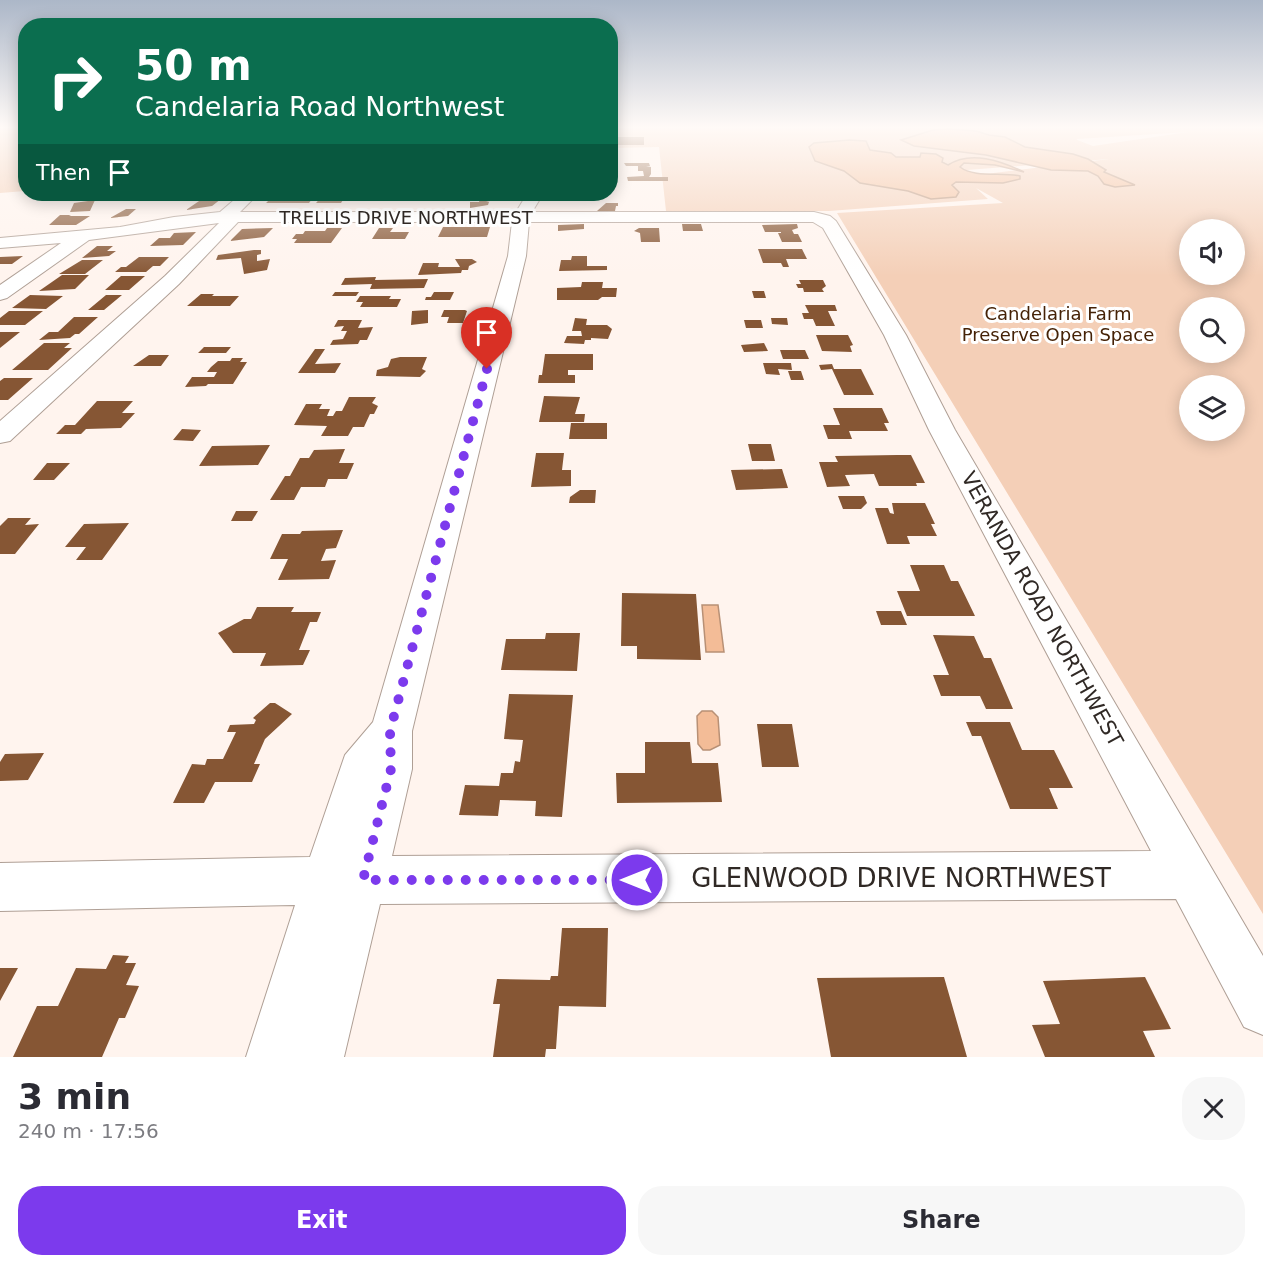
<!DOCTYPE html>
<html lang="en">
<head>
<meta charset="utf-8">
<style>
  body { margin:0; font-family:"DejaVu Sans",sans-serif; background:#f7f7f7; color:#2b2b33; height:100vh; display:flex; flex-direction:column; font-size:22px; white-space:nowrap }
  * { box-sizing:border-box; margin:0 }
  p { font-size:20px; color:#7c7c81 }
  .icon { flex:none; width:33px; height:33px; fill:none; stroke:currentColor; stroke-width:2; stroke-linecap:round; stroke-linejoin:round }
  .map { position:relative; height:1057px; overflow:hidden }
  .panel { display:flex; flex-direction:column; background:#fff; flex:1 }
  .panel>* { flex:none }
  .banner { position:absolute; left:18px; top:18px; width:600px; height:183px; border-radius:24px; box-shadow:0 3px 15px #0003; background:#0b6e4f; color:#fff; overflow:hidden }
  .tools { position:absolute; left:1179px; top:219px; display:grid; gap:12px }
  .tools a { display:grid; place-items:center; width:66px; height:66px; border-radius:50%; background:#fff; box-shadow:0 3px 15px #0003; font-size:30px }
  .pin { position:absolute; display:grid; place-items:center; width:51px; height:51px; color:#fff; margin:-62px -26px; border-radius:50% 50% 50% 0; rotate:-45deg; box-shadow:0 0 6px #0007 }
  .pin .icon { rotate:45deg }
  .me { position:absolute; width:66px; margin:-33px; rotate:270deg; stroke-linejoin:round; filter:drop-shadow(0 0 4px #0008) }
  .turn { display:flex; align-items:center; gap:21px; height:126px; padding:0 18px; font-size:27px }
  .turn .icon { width:78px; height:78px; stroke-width:2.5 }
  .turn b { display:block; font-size:42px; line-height:51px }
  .then { display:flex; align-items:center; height:57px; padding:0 18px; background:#0003; gap:12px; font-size:22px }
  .round { display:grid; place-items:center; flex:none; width:63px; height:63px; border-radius:24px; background:#f7f7f7 }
  .summary { display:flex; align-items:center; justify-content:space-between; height:102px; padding:0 18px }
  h1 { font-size:36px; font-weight:700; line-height:45px }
  .primary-button { display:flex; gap:12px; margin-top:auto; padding:12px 18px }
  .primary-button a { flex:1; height:69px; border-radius:24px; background:#7c3aed; color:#fff; font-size:24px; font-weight:700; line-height:69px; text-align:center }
  .primary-button a+a { background:#f7f7f7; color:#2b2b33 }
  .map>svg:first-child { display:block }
</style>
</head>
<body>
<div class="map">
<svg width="1263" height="1057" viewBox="0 0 1263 1057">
  <rect width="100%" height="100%" fill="#fff4ee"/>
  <path fill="#f4cfb7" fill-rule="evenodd" d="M0 128H25V191L0 193Z
    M610 128H1263V914L837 213 1003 203 976 188 988 199 829 211H666L659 147 611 148ZM1188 132 1093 146 1077 140V139ZM1109 159 961 177 954 171ZM1190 230H1234V274H1190ZM1190 308H1234V352H1190ZM1190 386H1234V430H1190Z"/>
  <path fill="#f3bc97" stroke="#b89075" stroke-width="1.5" d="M949 129 976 131 989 135 1005 137 1025 147 1073 154 1088 159 1106 170 1104 172 1135 185 1115 187 1104 184 1098 176 1088 171 1051 170 986 155 914 146 901 140 933 130Z
    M849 140 866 141 870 150 891 153 896 157H920L921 153 936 154 943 158 942 162 948 165C971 150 1001 161 1024 172L995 165 964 163 960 167C974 178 1002 172 1020 176V179L1003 183 956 182 952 185 959 192 956 197 931 199 908 191 860 183 844 171 815 161 809 147 814 143Z
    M702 605H718L724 652H706Z
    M702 711H712L718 717 720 745 710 750H703L698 744 697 716Z"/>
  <path fill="#865634" d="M610 137H644V145H610Z
    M624 163H649L650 166H646L651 167V174L649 177H668V181H628L627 177 644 176 643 171H638V166H626Z
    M275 194H316L309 203H266Z
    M324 194H347L341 203H316Z
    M481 196H491L490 201 486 202H489L488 205 470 208V202H479Z
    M202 199H221L212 206 186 210Z
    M95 200 90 211 70 212 74 203Z
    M606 203H618V206H616L615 211H597Z
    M126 209H136L128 216 110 218Z
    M60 215H71L69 216H90L76 225H49Z
    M584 224V229L558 231V225Z
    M682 224H701L703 231H683Z
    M797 224 798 228 792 230 794 234H798L802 242H782L778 233H781V232H765L762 225Z
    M443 227H490L487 237H438Z
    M273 228 264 237 230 241 242 229Z
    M327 228H342L331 243H294L297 239H292L296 234H303L305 231H325Z
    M379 228H393L390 232H409L405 239H372Z
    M639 228H659L660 242H641L640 233 634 231Z
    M196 232 183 245 150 246 159 238H170L174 233Z
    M97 246H113L107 251H116L109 256 82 258Z
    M758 249H802L807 259H786L789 267H783L781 263H763Z
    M254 250H261V254L257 255V261L270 259 267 270 244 274 241 258 216 260 218 255Z
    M23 256 12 264H0V257Z
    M572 256H587V266H607V270L559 271 561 260H571Z
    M139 257H169L160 266H153L146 272H115L121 267H126Z
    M455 259H472L477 262 469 266 468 270H462L461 273 418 275 423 263H439L438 267H460Z
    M82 260H103L85 274H59Z
    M62 275H89L75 289 39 291Z
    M121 276H145L129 290H105Z
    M376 277 375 280 428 279 424 288 370 289 372 284 341 285 345 278Z
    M799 280H823L826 286 822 289 824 292H804L803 288H798L796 284H801Z
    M582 282H603L602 288H617L616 297H602L598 300H557V288L581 287Z
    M752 291H764L766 298H754Z
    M335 292H359L356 296H332Z
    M434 292H454L450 300H425L426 297H431Z
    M201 294H214L212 296H239L230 306H187Z
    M30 295 63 296 46 309 12 308Z
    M106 295H122L104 310H88Z
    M360 296H391L389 299H401L397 307H360L363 302H356Z
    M805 305H835L837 311H828L835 326H816L813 319H804L802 313H809Z
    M428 310V323L411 325 412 311Z
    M444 310H465L467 311 463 323H447L449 317H441Z
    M9 311H43L25 325H0V318Z
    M74 317H98L79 334H75L70 338 39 340 49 332H58Z
    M575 318 587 319 586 325H607L612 329 608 339 591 338V340H585L584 344 564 343 567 336H582L581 331H572Z
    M771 318H787L788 325 772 324Z
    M338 320H362L358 328 373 327 367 340H360L358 344 330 345 333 340 343 339 347 331H341L344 326 334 327Z
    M744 320H761L763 328H746Z
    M0 332H20L0 348Z
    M816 335H848L853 345 850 346 852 352 822 351Z
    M44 343H70L64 348H72L48 370H12Z
    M764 343 768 351 744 352 741 345Z
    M204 347H231L226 353H198Z
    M315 349H325L315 364 341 363 335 373H298Z
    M780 350H805L809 359H783Z
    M545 354H593V370H568V375H575V383H538L539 375H542Z
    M149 355H169L161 366H133Z
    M400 357H427L422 369 426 371 420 377 376 376 377 370 388 367 391 359Z
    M232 358H243L240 362H247L233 384H208L206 386 185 387 192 377H214L217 372H207L211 367 218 361H230Z
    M763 363H791L792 370 778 369 780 375 766 374Z
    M832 364 834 369H861L874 395H844L832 369 821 370 819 365Z
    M788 371H801L804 380H791Z
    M4 378H33L8 400H0V381Z
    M544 396 580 397 575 414H585L584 422H539Z
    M349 397H376L372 403 378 406 374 414H370L364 427H353L348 436H321L327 426 294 425 306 404H322L319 409H330L327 416H333L336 411H342Z
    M97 401H133L122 413H135L121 428 86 429 81 434H56L65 425H75Z
    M833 408H882L889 423H884L888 431H849L852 439H828L823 425H840Z
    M571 423H607V439H569Z
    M182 429 201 430 193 441 173 440Z
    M748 444H771L775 461H752Z
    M270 445 258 465 199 466 212 446Z
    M345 449 339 463H354L347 479H328L325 487H301L294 500H270L285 476H290L300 458H309L314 450Z
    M536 453H564L562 470H571V486L531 487Z
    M897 455H911L925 483H916L917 486H879L874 474 845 475 850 486 827 487 819 462H838L835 456Z
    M47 463H70L54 480H33Z
    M782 469 788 488 736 490 731 470Z
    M580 490H596L595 503H569L570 497Z
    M838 496H864L867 503 861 509H843Z
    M892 503H925L935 524H931L937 536H907L910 544H887L875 508H888L890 513 894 514Z
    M236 511H258L252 521H231Z
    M8 518H31L25 525 39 524 15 554H0V526Z
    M129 523 102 560H76L86 547H65L84 524Z
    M343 530 336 548 326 549 321 561 336 560 329 579 278 580 288 559H270L282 534H300L302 531Z
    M910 565H944L951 581H958L975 616H907L897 591H920Z
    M622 593 696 594 701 660 637 659V646H621Z
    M257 607H294L291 612H321L317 622H310L299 650H310L303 665 260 666 266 653H233L218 633 244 619H251Z
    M876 611H901L907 625H881Z
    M546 633H580L577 671 501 670 506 639H545Z
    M933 635 974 636 984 658H991L1013 709H986L980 696H941L933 675H949Z
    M509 694 573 695 562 817 535 816 536 801 500 800 498 816 459 815 465 785 499 786 501 773H513L515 761 520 762 523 740 504 739Z
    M270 703H275L292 714 265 739 254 764H260L252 782H215L204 803H173L192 764 205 765 207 759H223L236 732H227L230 725 254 724 256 720 253 718Z
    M966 722H1010L1022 750H1054L1073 788H1049L1058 809H1010L981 736H972Z
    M757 724H792L799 767H762Z
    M645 742H690L692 763H718L722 802 617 803 616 773H645Z
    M44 753 28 780 0 781V762L5 754Z
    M562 928H608L606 1007 559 1006 556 1049H546L545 1057H493L500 1004H493L497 979 550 980 551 976H558Z
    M113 955 129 956 125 963H136L126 985 139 986 125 1018H119L102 1057H13L37 1006H58L76 968 106 969Z
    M0 968H18L0 1001Z
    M944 977 967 1057H831L817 978Z
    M1145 977 1171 1029 1143 1031 1155 1057H1045L1032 1025 1060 1024 1043 981Z"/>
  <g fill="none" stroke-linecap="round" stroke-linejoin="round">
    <defs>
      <path id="minor" d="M241 194H258L240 212H516L527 194H543L532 212H814L830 216 836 221 906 335 955 430 1263 956V1035L1244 1027 1176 899 380 904 344 1057H246L295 905 0 911V863L310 857 345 755 373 722 508 256 512 222H238L179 284 10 441 0 443V421L165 276 219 223 89 240 7 298 0 300V285L61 243 0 248V238L120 227 174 217 220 212ZM529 222H813L823 228 884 335 929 430 1151 851 392 856 412 769V731L526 256Z"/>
    </defs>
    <use href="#minor" stroke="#af9f95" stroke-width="2"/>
    <use href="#minor" fill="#fff" fill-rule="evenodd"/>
  </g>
  <linearGradient id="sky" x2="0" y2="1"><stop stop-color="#acb7c8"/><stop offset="0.46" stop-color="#fffaf7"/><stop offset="1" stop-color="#fffaf7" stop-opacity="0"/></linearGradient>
  <rect width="1263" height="276" fill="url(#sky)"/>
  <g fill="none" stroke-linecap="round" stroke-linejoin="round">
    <path stroke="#7c3aed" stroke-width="10" stroke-dasharray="0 18" d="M487 369 390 731 391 769 363 880H637"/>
  </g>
  <g text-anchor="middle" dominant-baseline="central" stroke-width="6" stroke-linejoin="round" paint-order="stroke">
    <g font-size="18" fill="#302925" stroke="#fff">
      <text x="406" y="217">TRELLIS DRIVE NORTHWEST</text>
    </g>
    <g font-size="18" fill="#452206" stroke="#fff">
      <text x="1058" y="313">Candelaria Farm<tspan x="1058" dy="21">Preserve Open Space</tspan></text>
    </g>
    <g font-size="21" fill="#302925" stroke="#fff">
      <text transform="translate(1042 609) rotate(61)">VERANDA ROAD NORTHWEST</text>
    </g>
    <g font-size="26" fill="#302925" stroke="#fff">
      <text x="901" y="878">GLENWOOD DRIVE NORTHWEST</text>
    </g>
  </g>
</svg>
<div class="tools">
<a><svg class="icon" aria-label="sound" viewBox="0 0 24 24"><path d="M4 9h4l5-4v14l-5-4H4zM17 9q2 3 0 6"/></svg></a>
<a><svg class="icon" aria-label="search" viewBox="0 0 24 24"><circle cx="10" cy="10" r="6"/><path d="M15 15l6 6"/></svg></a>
<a><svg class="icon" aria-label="layers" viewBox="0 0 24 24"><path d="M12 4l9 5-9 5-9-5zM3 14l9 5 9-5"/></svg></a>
</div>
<div class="pin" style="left:487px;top:369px;background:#d93025"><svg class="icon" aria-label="arrive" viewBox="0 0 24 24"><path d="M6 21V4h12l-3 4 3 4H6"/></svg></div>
<svg class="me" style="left:637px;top:880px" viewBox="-20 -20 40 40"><circle r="17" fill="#7c3aed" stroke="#fff" stroke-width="3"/><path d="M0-11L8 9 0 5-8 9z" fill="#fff"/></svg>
<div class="banner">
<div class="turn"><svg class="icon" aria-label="right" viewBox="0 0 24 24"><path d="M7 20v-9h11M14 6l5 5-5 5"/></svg><div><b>50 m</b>Candelaria Road Northwest</div></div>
<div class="then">Then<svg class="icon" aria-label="arrive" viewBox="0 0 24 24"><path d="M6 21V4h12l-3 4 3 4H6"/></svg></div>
</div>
</div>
<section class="panel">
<div class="summary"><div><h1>3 min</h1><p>240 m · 17:56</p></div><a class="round"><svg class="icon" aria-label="close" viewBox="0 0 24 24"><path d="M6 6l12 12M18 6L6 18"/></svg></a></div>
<div class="primary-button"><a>Exit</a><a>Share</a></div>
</section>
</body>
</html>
